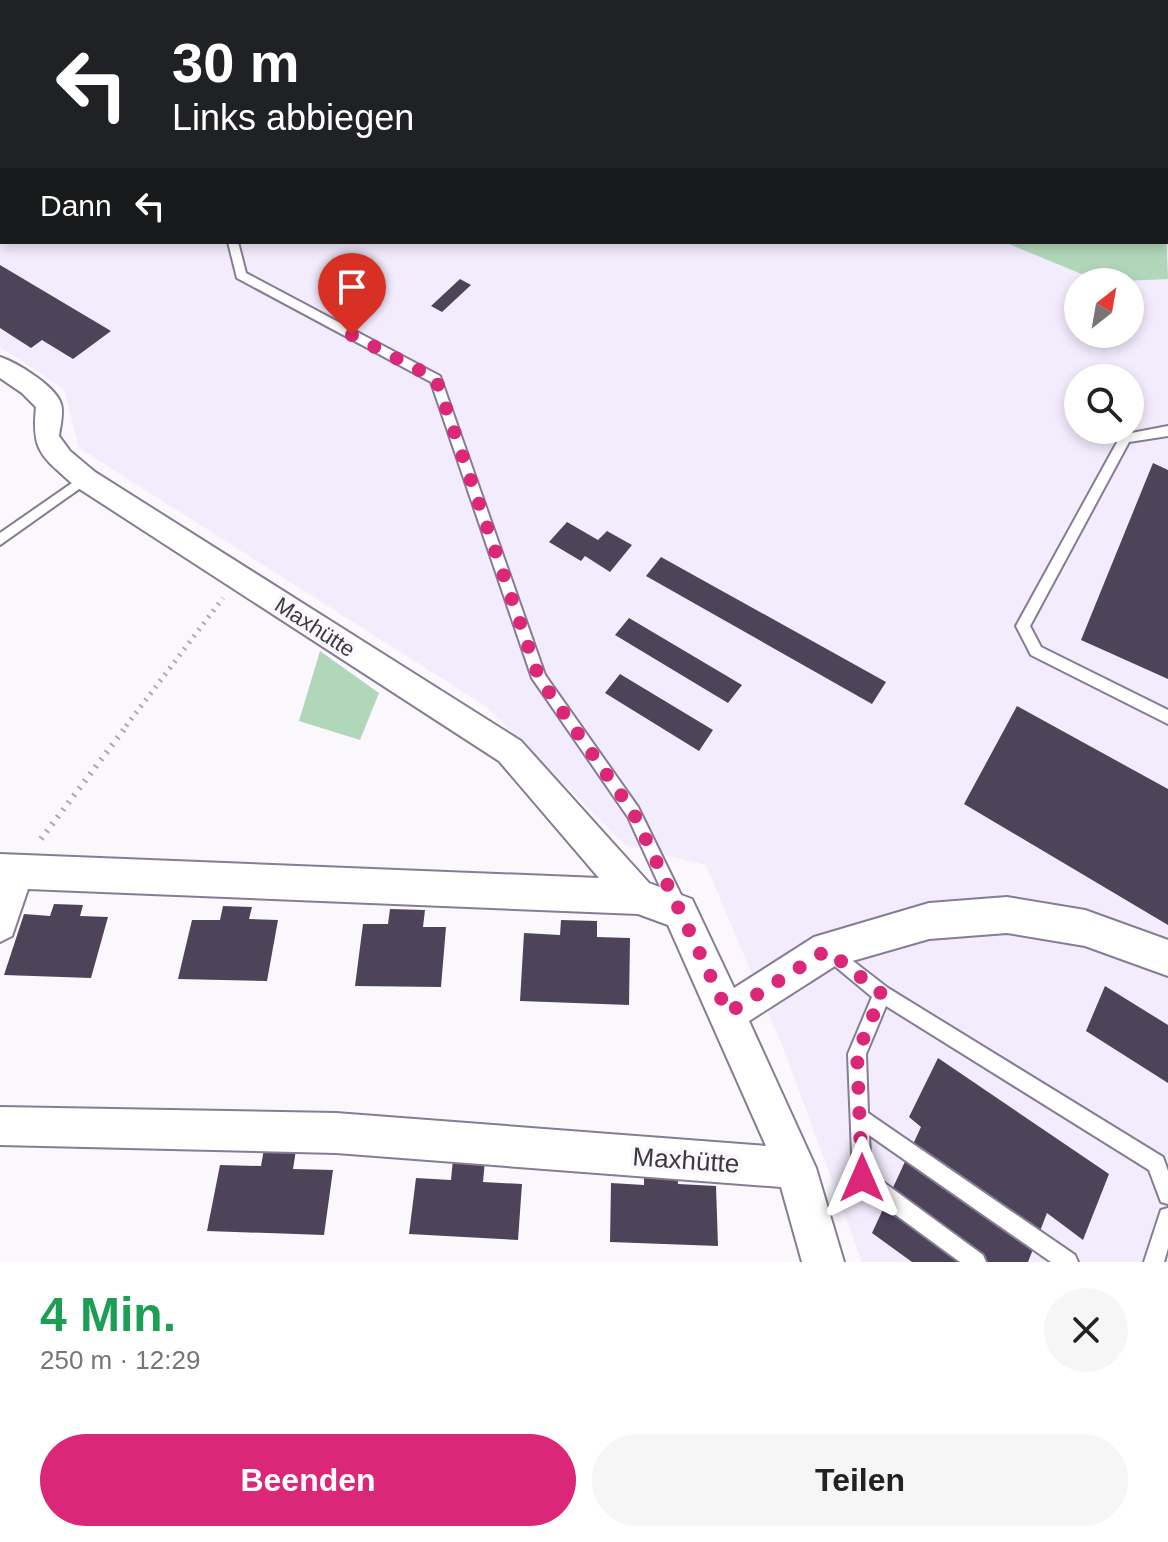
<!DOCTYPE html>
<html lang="de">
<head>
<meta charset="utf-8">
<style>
  body { margin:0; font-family:Helvetica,sans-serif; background:#f6f6f6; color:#222; height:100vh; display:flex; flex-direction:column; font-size:30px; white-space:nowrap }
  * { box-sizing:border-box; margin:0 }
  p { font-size:26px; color:#767676 }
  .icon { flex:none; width:44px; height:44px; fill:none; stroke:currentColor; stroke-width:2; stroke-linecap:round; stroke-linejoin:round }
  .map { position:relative; height:1262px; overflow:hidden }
  .details { display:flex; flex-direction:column; background:#fff; flex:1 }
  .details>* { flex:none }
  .hud { position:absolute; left:0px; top:0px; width:1168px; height:244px; box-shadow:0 4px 12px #0003; background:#202124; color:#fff; overflow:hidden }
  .needle { width:52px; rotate:31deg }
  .buttons { position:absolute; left:1064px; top:268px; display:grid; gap:16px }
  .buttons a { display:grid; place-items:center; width:80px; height:80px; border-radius:50%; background:#fff; box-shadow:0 4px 12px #0003; font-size:40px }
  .pin { position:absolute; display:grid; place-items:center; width:68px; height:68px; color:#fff; margin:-82px -34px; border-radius:50% 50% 50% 0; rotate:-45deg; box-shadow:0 0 8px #0007 }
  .pin .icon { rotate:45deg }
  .me { position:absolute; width:88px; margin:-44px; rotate:0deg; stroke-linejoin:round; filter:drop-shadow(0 0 6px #0008) }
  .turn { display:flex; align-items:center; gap:28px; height:168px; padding:0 40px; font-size:36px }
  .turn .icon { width:104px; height:104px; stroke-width:2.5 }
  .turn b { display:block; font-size:56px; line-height:68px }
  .then { display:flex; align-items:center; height:76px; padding:0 40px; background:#0003; gap:16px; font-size:30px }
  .round { display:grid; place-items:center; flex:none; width:84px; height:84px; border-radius:42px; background:#f6f6f6 }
  .overview { display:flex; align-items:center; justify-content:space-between; height:136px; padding:0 40px }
  h1 { font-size:48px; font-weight:700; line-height:60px; color:#1e9e55 }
  .action { display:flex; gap:16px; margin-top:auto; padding:16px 40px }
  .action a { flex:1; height:92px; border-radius:48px; background:#db2777; color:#fff; font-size:32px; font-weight:700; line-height:92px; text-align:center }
  .action a+a { background:#f6f6f6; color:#222 }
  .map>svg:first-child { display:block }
</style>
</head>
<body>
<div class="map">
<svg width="1168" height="1262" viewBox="0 0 1168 1262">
  <rect width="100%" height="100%" fill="#faf8fd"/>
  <path fill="#f2ecfd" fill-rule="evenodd" d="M0 0H1168V1262H862L784 1050 706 865 625 845 487 707 79 448 64 389 0 347ZM2 2H1166V242H2ZM1078 282H1130V334H1078ZM1078 378H1130V430H1078Z"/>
  <path fill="#b1d7bb" d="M632 0H927L630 2Z
    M1166 229 1168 279 1101 282 1004 242H1166Z
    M320 651 379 693 360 740 299 721Z"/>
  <path fill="#4d445a" d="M0 265 111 331 73 359 42 340 31 348 0 328Z
    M460 279 471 285 442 312 431 306Z
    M1153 463 1168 470V679L1081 640Z
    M567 522 598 540 607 531 632 545 610 572 585 556 581 561 549 542Z
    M661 557 886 682 872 704 646 576Z
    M629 618 742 685 728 703 615 635Z
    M620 674 713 730 699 751 605 693Z
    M1017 706 1168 789V925L964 804Z
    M54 904 83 905 80 916 108 917 91 978 4 975 24 914 50 916Z
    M223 906 252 907 249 919 278 920 267 981 178 979 192 920H220Z
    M390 909 425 910 423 927H446L441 987 355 986 363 924H388Z
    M561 920 597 921V937L630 938 629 1005 520 1001 524 933 560 935Z
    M1105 986 1168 1025V1083L1086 1031Z
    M938 1058 1109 1174 1083 1240 1047 1213 1028 1262H912L872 1233 921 1127 909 1117Z
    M264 1149 296 1150 293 1169 333 1170 324 1235 207 1231 220 1165 261 1166Z
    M453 1159 485 1160 483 1182 522 1184 518 1240 409 1234 416 1178 451 1180Z
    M644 1165 677 1166 678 1184 716 1186 718 1246 610 1242 611 1183 644 1185Z"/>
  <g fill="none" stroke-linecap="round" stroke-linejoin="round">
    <defs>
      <path id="lane" d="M12 0H20V2H12Z
        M0 48H2V54H0Z
        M228 242H238L246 273 440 376 545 675 638 807 684 901 686 907 684 913 678 915 672 913 628 817 532 678 431 382 237 278Z
        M1168 426V436L1129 442 1030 626 1041 647 1168 710V724L1031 655 1016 626 1121 435Z
        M85 474 89 476 91 479 89 482 0 545V533Z
        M831 944 888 988 1163 1157 1168 1171V1204L1161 1202 1149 1170 886 1006 866 1054 868 1113 1075 1255 1078 1262H1051L869 1135 871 1173 983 1255 986 1262H960L855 1185 853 1178 848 1054 872 997 825 958 823 952 825 946Z
        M1168 1208V1248L1164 1262H1144L1161 1210Z"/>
      <path id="street" d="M1168 7V19L1166 20V8Z
        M1166 133H1168V146H1166Z
        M0 357C16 362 56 386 61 404 64 413 60 427 59 436L70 451 95 472 521 741 649 883 692 899 734 988 814 937 929 903 1007 897 1085 910 1168 940V976L1085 946 1007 933 929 939 835 966 749 1021 816 1168 844 1262H802L781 1187 336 1153 0 1145V1107L336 1113 766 1146 668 925 638 914 28 889 12 936 0 942V854L599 878 499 761 75 486C43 457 31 453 36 407L22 393 0 378Z"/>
    </defs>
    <use href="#lane" stroke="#867c94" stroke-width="4"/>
    <use href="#street" stroke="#867c94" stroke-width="4"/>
    <path stroke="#aca9b1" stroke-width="5" stroke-dasharray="2 6" stroke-linecap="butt" d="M126 726 223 598"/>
    <path stroke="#aca9b1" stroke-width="6" stroke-dasharray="2 7" stroke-linecap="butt" d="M41 839 128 724"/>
    <use href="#lane" fill="#fff" fill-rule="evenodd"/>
    <use href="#street" fill="#fff" fill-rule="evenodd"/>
  </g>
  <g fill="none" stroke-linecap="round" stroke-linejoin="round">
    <path stroke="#db2777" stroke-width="14" stroke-dasharray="0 25.2" d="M352 335 436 379 539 678 633 812 728 1013 827 950 882 994 857 1054 862 1178"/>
  </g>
  <g text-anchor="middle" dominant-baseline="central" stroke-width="8" stroke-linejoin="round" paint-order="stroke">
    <g font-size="22" fill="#3d3843" stroke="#faf8fd">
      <text transform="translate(315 627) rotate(33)">Maxhütte</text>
    </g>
    <g font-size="26" fill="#3d3843" stroke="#faf8fd">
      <text transform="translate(686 1160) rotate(4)">Maxhütte</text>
    </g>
  </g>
</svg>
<div class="buttons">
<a><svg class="needle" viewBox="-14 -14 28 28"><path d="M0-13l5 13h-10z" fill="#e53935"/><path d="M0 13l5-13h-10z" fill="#767676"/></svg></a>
<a><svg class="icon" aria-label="search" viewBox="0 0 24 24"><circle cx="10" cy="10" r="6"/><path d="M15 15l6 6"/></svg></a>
</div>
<div class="pin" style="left:352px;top:335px;background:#d93025"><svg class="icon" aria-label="arrive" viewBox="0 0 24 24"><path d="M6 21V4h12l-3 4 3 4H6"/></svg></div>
<svg class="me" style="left:862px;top:1178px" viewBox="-20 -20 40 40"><path d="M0-17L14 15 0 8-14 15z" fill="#db2777" stroke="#fff" stroke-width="4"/></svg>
<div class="hud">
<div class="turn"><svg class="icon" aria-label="left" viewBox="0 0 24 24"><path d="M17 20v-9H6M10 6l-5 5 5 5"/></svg><div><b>30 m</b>Links abbiegen</div></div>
<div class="then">Dann<svg class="icon" aria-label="left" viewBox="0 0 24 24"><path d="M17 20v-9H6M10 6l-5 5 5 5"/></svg></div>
</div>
</div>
<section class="details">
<div class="overview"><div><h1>4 Min.</h1><p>250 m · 12:29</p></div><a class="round"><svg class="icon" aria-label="close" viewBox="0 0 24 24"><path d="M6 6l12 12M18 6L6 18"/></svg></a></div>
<div class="action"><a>Beenden</a><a>Teilen</a></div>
</section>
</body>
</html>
